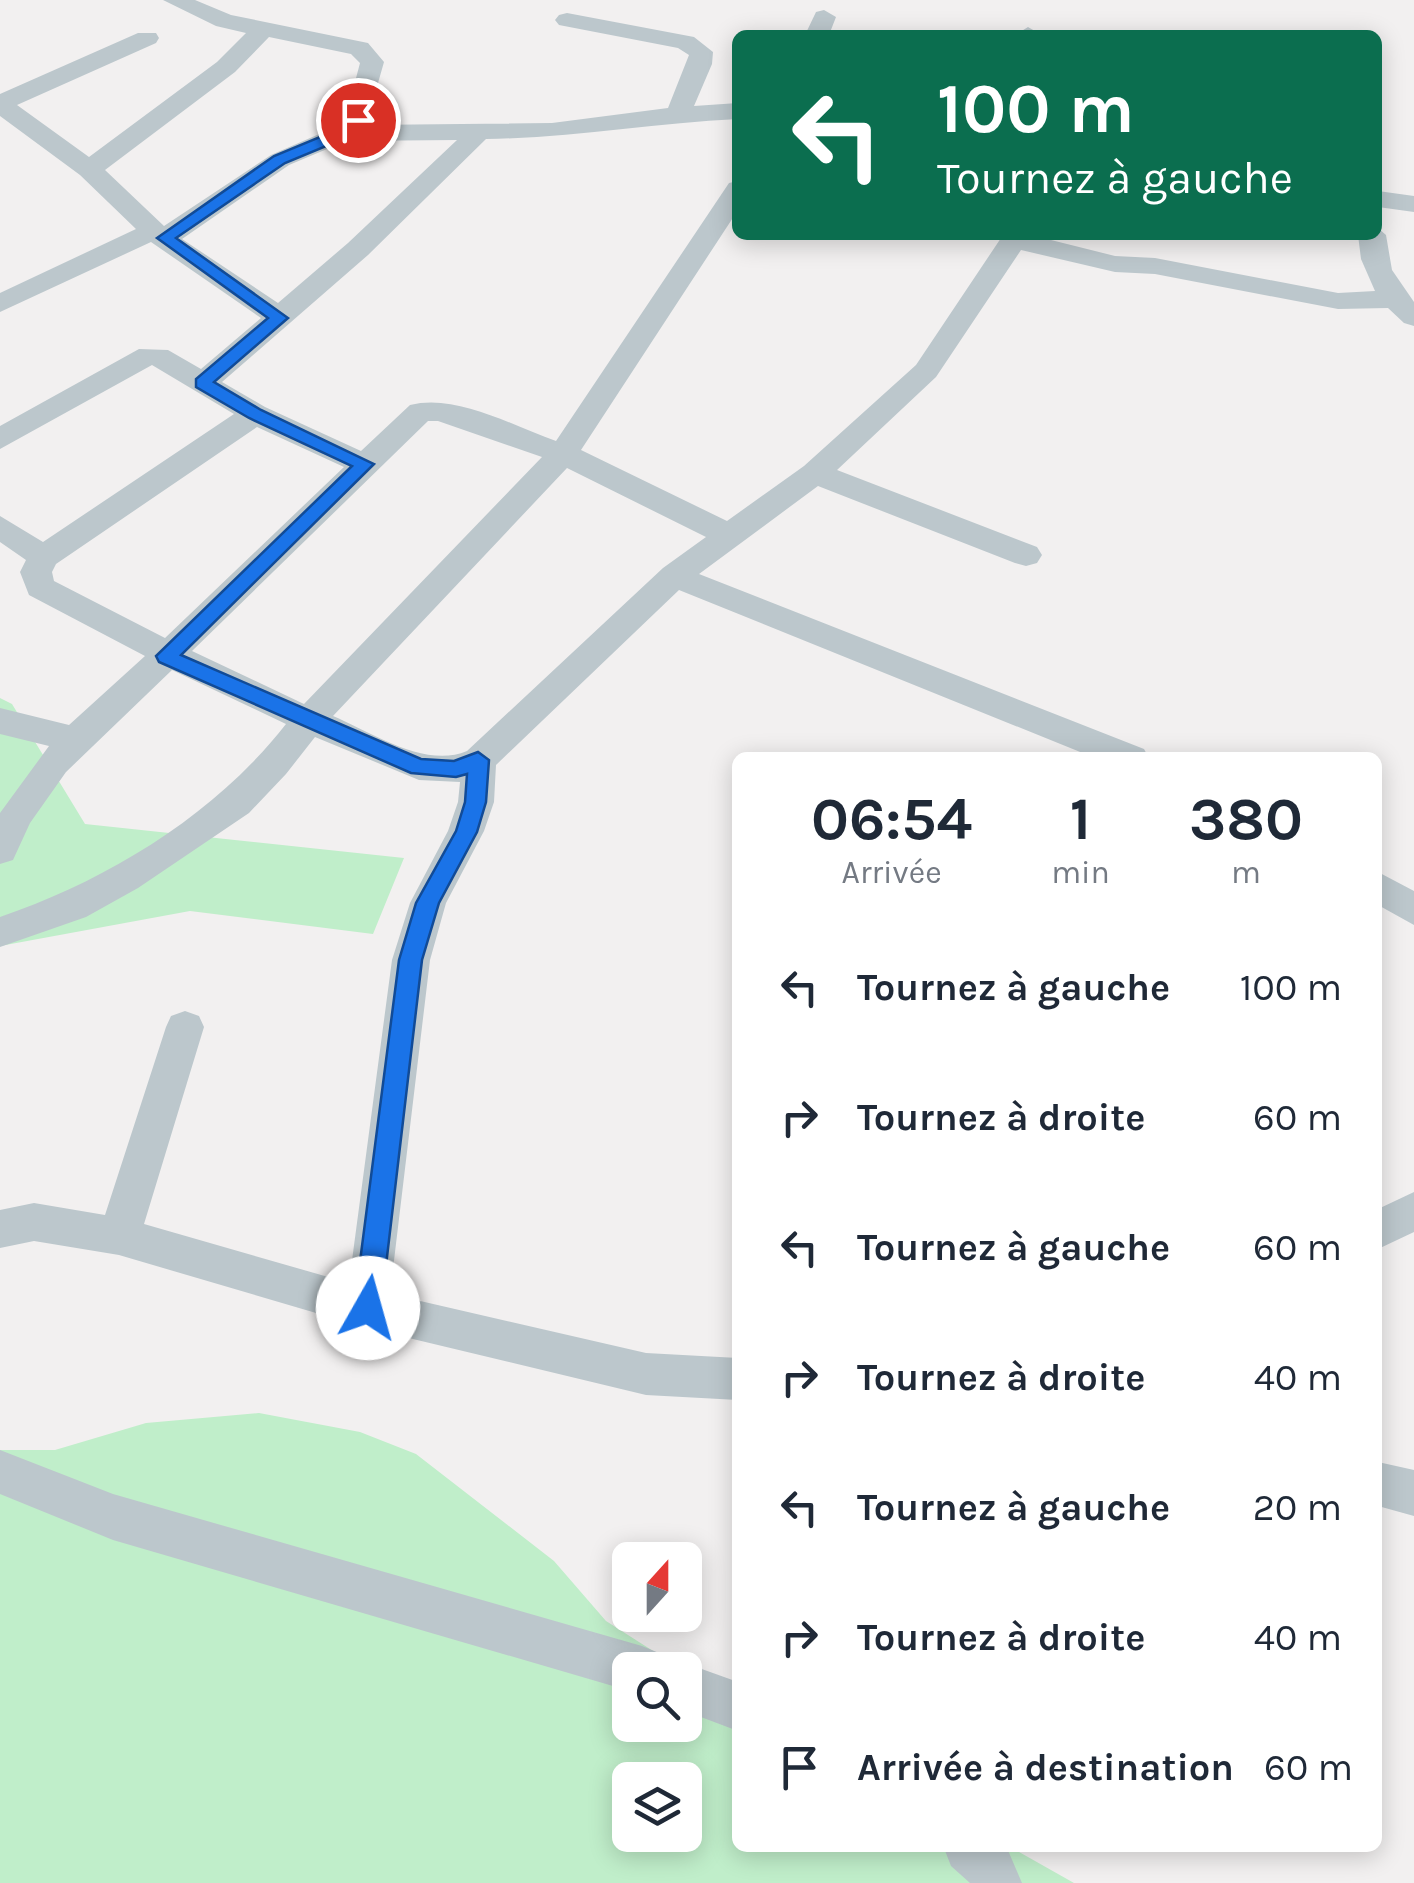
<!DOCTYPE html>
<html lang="fr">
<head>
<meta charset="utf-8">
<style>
  body { margin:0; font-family:Karla,sans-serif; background:#f6f6f7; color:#1f2937; height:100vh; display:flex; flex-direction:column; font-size:38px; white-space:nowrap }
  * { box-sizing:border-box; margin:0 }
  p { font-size:32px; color:#747a83 }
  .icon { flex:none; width:55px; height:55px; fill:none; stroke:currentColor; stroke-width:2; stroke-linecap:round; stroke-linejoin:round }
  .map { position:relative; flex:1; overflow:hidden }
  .details { position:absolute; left:732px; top:752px; width:650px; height:1100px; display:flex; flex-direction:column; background:#fff; border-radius:15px; box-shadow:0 5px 25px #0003 }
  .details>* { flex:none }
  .guide { position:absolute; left:732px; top:30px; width:650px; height:210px; border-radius:15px; box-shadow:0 5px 25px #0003; background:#0b6e4f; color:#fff; overflow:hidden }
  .needle { width:65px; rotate:21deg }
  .fabs { position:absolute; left:612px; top:1542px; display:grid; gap:20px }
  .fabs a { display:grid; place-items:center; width:90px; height:90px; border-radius:15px; background:#fff; box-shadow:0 5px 25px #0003; font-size:50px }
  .pin { position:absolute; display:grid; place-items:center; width:85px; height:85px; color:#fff; margin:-42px; border:5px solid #fff; border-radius:50%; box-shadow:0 2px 10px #0007 }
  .me { position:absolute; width:110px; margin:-55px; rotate:7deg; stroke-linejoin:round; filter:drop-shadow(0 0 8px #0008) }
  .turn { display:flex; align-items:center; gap:35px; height:210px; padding:0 40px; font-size:45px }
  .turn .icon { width:130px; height:130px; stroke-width:2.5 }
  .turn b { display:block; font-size:70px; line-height:85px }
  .eta { display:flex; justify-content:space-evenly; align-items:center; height:170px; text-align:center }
  .eta b { font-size:60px; font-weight:700; line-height:70px }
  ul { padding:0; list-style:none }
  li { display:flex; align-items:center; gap:30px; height:130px; padding:0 40px }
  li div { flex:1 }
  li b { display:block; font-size:38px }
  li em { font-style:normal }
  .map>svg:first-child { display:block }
</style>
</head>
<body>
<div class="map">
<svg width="1414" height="1883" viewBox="0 0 1414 1883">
  <rect width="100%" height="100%" fill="#f2f0f0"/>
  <path fill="#c0eeca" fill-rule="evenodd" d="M0 698 12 704 85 824 404 858 373 934 190 911 0 946Z
    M259 1413 360 1432 416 1454 554 1561 606 1621 683 1670H630V1725H685V1671L737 1704 738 1848H1012L1074 1883H0V1450H55L146 1423ZM630 1780H685V1835H630Z"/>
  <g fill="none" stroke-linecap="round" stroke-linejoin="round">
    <path fill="#bcc7cc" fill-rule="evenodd" d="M163 0H195L231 15 368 43 384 62 366 125 552 123 668 108 689 55 678 48 559 25 555 20 559 15 567 13 694 37 713 52 712 64 694 106 738 103V119C653 123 571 138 486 139L368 255 222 382 265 407 361 451 410 405C456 393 513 426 556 441L729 183 738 181V210L581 450 727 521 804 466 916 365 1003 235H1031L1115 256 1155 258 1338 293 1375 291 1361 259 1358 235H1378V228L1386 235 1392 270 1414 302V326L1404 323 1388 308 1338 309 1155 274 1115 272 1021 250 936 377 837 470 1037 547 1042 555 1037 563 1026 566 1015 563 818 486 699 574 1144 749 1149 758H1095L679 590 496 765 494 802 484 831 446 903 430 960 390 1294 646 1353 738 1358V1400L646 1395 367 1328 119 1255 34 1241 0 1248V1210L34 1203 105 1215 166 1027 171 1016 185 1011 199 1016 204 1027 144 1224 349 1283 392 960 410 903 448 831 458 802 460 782 419 780 315 737 286 774 249 813 138 888 86 917 0 947V917C108 880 215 815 286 724L172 670 66 772 30 823 13 860 0 864V813L49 746 0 734V708L69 725 145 656 29 595 20 572 26 560 0 542V516L43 542 234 414 152 365 0 449V426L139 349 168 350 201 369 261 318 151 242 0 312V293L136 229 80 175 0 116V94L138 33H156L159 38 156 43 17 105 89 157 217 62 246 33 216 26ZM269 37 351 54 360 63 346 116 333 128 271 155 164 226 105 170 235 72ZM457 140 348 243 278 303 182 239 289 165 346 141ZM428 421H438L542 457 304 704 192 651ZM257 427 344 467 165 638 54 581 52 572 56 564ZM567 468 706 537 663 568 467 751C425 769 371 732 333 716Z
      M824 10 836 17 829 35H805L816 12Z
      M1028 27 1040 34 1015 35Z
      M1378 191 1414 196V212L1378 207Z
      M1378 872 1414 891V925L1378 905Z
      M1414 1192V1232L1378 1249V1209Z
      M0 1450 113 1494 642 1646 659 1653 666 1670H630V1691L113 1540 0 1494Z
      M1378 1462 1414 1470V1516L1378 1506Z
      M685 1663 738 1682V1731L685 1711V1670H668Z
      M944 1848H1007L1022 1883H970L951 1866Z"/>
  </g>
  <path fill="#1a73e8" stroke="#114b97" stroke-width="2.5" d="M353 116 366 120 348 137 285 163 176 238 288 318 214 382 261 410 374 464 181 655 421 759 454 761 478 752 489 760 486 802 477 832 439 903 422 960 381 1308 377 1317 368 1320 358 1317 354 1308 399 960 416 903 456 831 465 802 467 774 456 777 411 773 159 662 156 656 352 466 249 418 196 387V379L268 318 157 238 274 156 337 130Z"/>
</svg>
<div class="fabs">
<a><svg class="needle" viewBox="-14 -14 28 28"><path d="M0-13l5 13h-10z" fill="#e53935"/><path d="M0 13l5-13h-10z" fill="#747a83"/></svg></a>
<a><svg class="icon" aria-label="search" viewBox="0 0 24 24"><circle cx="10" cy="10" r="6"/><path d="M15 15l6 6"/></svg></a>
<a><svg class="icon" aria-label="layers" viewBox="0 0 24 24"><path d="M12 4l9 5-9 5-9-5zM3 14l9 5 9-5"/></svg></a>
</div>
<div class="pin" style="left:358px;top:120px;background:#d93025"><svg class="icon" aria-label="arrive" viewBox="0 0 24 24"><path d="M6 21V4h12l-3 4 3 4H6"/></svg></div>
<svg class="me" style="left:368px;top:1308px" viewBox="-20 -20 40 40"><circle r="19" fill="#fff"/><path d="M0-13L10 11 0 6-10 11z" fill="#1a73e8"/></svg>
<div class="guide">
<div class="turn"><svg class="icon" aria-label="left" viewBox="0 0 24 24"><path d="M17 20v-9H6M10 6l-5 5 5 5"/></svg><div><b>100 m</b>Tournez à gauche</div></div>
</div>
<section class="details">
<div class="eta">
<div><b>06:54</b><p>Arrivée</p></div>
<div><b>1</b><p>min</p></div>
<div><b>380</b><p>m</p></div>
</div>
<ul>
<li><svg class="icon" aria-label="left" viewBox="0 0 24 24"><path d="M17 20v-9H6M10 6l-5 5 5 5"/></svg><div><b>Tournez à gauche</b></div><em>100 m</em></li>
<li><svg class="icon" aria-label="right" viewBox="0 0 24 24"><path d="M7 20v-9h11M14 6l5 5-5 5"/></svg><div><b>Tournez à droite</b></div><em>60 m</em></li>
<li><svg class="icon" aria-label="left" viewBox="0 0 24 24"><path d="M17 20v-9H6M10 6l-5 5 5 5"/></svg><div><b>Tournez à gauche</b></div><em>60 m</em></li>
<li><svg class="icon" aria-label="right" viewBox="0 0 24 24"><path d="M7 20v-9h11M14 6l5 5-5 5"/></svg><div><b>Tournez à droite</b></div><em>40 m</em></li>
<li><svg class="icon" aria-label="left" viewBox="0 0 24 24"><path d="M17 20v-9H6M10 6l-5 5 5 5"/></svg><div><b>Tournez à gauche</b></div><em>20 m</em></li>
<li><svg class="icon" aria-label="right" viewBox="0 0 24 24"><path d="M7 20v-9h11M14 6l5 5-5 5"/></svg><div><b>Tournez à droite</b></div><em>40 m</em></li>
<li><svg class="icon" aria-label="arrive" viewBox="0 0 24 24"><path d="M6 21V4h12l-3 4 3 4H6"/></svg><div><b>Arrivée à destination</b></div><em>60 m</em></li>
</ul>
</section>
</div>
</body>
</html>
